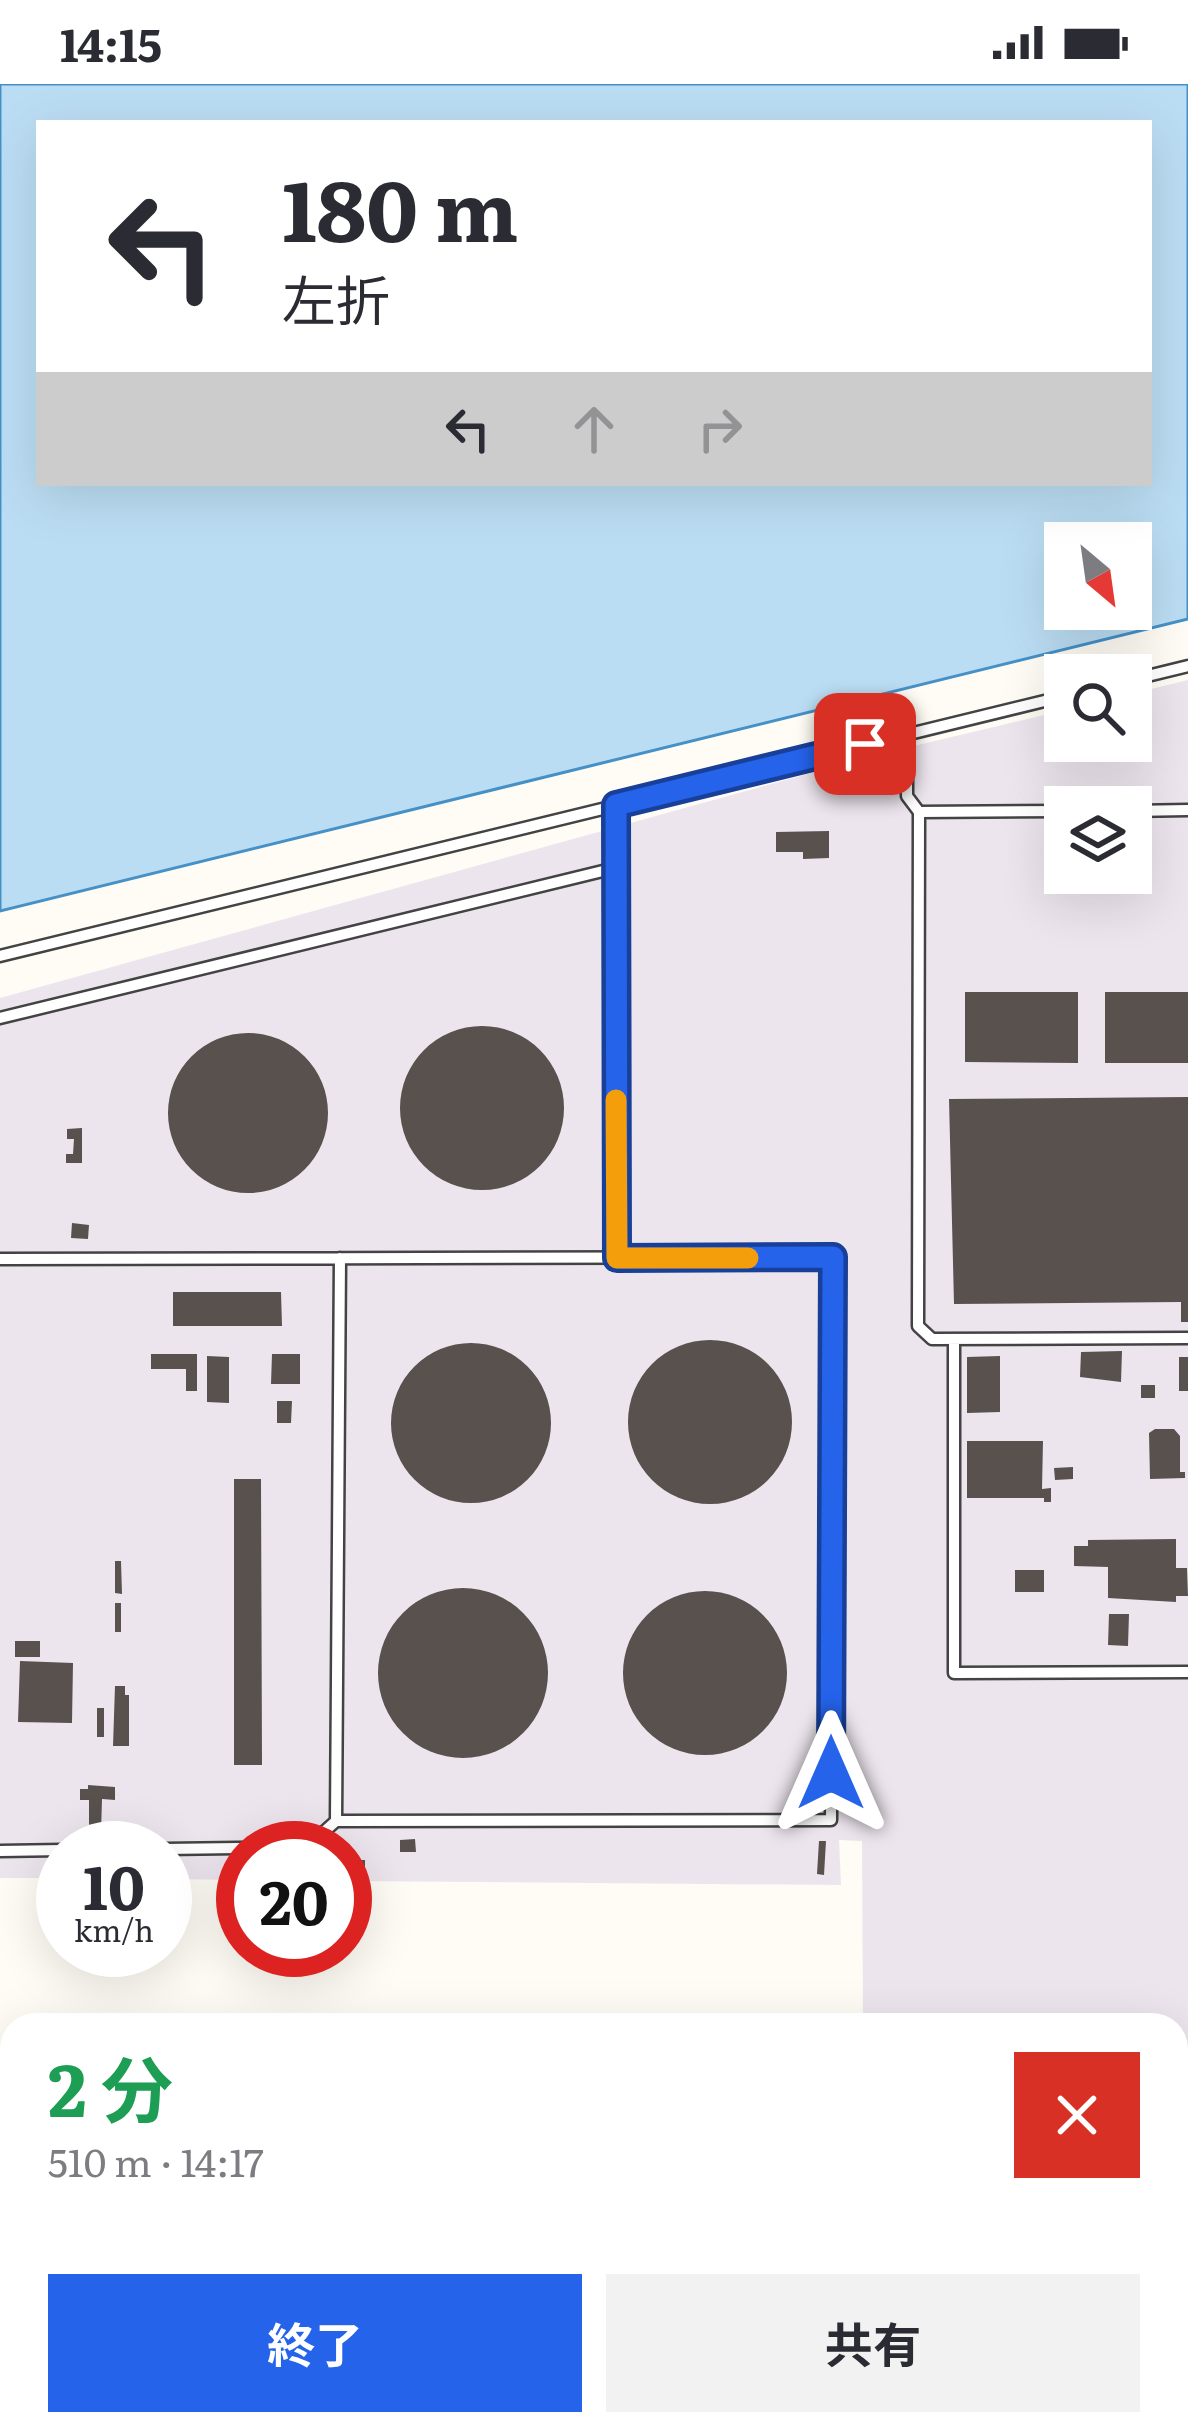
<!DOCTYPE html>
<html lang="ja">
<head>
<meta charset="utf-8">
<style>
  body { margin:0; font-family:Literata,"Noto Sans JP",serif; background:#f2f2f3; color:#2b2b33; height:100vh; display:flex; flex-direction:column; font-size:45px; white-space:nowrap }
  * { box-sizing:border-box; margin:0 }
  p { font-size:39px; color:#7c7c81 }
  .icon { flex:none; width:66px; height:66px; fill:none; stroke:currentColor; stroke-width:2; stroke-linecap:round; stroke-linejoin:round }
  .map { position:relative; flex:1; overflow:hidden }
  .side { position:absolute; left:0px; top:1929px; width:1188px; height:423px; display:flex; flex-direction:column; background:#fff; border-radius:36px 36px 0 0; box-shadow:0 12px 48px #0002 }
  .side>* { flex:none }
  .banner { position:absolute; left:36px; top:36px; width:1116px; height:366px; border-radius:0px; box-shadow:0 12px 48px #0002; background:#fff; color:#2b2b33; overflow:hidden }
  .needle { width:78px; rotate:151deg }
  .fabs { position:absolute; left:1044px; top:438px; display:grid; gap:24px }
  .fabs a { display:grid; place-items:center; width:108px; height:108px; border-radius:0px; background:#fff; box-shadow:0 12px 48px #0002; font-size:60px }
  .speed { position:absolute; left:36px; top:1737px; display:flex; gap:24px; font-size:60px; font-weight:700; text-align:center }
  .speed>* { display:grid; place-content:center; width:156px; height:156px; border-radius:50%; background:#fff; box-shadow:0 12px 48px #0002; line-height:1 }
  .speed small { font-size:30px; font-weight:400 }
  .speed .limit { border:18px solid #d22; background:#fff; color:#111 }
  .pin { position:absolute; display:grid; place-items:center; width:102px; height:102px; color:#fff; margin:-51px; border-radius:24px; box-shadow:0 6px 18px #0006 }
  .me { position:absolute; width:132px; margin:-66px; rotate:0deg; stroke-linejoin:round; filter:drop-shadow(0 0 9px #0008) }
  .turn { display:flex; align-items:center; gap:42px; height:252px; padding:0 48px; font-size:54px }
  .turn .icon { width:156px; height:156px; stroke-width:2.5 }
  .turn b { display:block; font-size:84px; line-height:102px }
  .lanes { display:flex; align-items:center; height:114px; padding:0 48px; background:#0003; justify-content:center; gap:60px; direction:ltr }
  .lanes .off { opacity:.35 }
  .round { display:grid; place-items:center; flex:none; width:126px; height:126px; border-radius:0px; background:#f2f2f3 }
  .overview { display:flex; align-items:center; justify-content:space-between; height:204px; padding:0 48px }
  h1 { font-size:72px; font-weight:700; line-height:90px; color:#1e9e55 }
  .action { display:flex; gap:24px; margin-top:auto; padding:24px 48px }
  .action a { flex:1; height:138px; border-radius:0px; background:#2563eb; color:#fff; font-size:48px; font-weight:700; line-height:138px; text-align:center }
  .action a+a { background:#f2f2f3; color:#2b2b33 }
  .status { display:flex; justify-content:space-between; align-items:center; height:84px; padding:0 60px; background:#fff; direction:ltr }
  .status svg { height:33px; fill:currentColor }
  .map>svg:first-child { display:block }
</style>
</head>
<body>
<div class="status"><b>14:15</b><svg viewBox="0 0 49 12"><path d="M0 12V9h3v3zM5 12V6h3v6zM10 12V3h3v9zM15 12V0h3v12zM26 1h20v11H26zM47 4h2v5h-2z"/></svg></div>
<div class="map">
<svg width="1188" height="2351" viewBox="0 0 1188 2351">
  <rect width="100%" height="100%" fill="#fefcf4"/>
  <path fill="#ede5ee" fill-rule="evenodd" d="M1188 596V2351H862V2340H1176V1941H863L862 1757 839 1756 841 1801 345 1797V1764H243V1796L165 1795V1764H63V1794H0V914L876 671 1065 626V657H1131V610ZM1065 723H1131V789H1065Z"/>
  <path fill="#bbddf3" stroke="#4591c7" stroke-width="3" fill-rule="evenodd" d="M0 0H1188V535L0 827ZM39 39H1149V399H39ZM1065 459H1131V525H1065Z"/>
  <path fill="#58514d" d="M864 683 869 699 850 704 847 694 859 690 858 685Z
    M829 747V774L803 775V768H776V748Z
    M965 908H1078V979L965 978Z
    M1105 908H1188V979H1105Z
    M400 1024a82 82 0 1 1 164 0a82 82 0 1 1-164 0Z
    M168 1029a80 80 0 1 1 160 0a80 80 0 1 1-160 0Z
    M1188 1013V1238H1181V1218L954 1220 949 1015Z
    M82 1044V1079H66V1070H73L74 1055H67V1045Z
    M72 1139 89 1141 88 1155 71 1154Z
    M173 1208H281L282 1242H173Z
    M628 1338a82 82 0 1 1 164 0a82 82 0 1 1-164 0Z
    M391 1339a80 80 0 1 1 160 0a80 80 0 1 1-160 0Z
    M1122 1267 1121 1298 1080 1293 1081 1268Z
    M151 1270H197V1307H186V1285H151Z
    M272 1270H300V1300H271Z
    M207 1272 229 1273V1319L207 1318Z
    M1000 1272V1328L967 1329V1273Z
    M1179 1273H1188V1307H1179Z
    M1141 1301H1155V1314H1141Z
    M277 1317H292L291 1339H277Z
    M1155 1345H1174L1180 1352V1388H1185V1394L1150 1395 1149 1349Z
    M967 1357H1043L1042 1405 1051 1404V1418H1044V1414H967Z
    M1073 1383V1395L1055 1396 1054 1384Z
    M234 1395H261L262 1681H234Z
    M1176 1455V1484H1187L1188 1512H1176V1518L1108 1514V1483L1074 1482V1462H1088V1456Z
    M115 1477H121L122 1510 115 1509Z
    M1015 1486H1044V1508H1015Z
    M378 1589a85 85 0 1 1 170 0a85 85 0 1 1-170 0Z
    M623 1589a82 82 0 1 1 164 0a82 82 0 1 1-164 0Z
    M115 1519H121V1548H115Z
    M1109 1530H1129L1128 1562 1108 1561Z
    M15 1557H40V1573H15Z
    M20 1577 73 1579 72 1639 18 1638Z
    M115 1602H125V1611H129V1662H113Z
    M97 1624H104V1653H97Z
    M88 1701 115 1703V1716L102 1715 101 1749H89V1716H80V1705H88Z
    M415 1755 416 1768H400V1756Z
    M819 1757H826L824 1791 817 1790Z
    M352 1776H365V1792H352Z"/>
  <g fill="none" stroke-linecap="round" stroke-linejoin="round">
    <defs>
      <path id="lane" d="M1131 596 1188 582
        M907 650V712L919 728
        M1065 727 919 728 918 1242 932 1255 1188 1254
        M1131 727 1188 726
        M615 784 616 721
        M0 872 1065 612
        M0 934 615 784 617 1174
        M0 1175 833 1173 831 1736 336 1737 307 1763 165 1765
        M954 1256V1589L1188 1588
        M336 1737 340 1174
        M0 1767 63 1766"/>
    </defs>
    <use href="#lane" stroke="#434343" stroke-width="15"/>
    <use href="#lane" stroke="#fff" stroke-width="10"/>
  </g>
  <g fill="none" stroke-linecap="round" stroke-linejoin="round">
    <defs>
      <path id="route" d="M831 1689 833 1173 617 1174 616 721 865 660"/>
    </defs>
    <use href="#route" stroke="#184099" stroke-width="30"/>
    <use href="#route" stroke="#2563eb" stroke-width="21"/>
    <path stroke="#f59e0b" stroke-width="21" d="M616 1016 617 1174H748"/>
  </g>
</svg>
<div class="fabs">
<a><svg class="needle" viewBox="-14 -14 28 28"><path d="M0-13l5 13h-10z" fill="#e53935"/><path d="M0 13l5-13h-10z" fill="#7c7c81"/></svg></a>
<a><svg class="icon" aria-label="search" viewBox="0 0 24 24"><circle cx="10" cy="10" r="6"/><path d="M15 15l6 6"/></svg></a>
<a><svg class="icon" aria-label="layers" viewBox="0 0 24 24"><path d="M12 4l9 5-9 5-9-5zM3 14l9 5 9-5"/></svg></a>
</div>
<div class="speed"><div>10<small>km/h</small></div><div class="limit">20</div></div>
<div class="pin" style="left:865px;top:660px;background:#d93025"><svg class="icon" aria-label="arrive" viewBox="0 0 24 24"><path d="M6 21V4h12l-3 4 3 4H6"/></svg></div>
<svg class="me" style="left:831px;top:1689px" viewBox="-20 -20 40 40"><path d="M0-17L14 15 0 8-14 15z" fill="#2563eb" stroke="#fff" stroke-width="4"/></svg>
<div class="banner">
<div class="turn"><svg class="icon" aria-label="left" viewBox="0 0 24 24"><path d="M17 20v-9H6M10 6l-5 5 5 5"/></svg><div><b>180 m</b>左折</div></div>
<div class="lanes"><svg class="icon" aria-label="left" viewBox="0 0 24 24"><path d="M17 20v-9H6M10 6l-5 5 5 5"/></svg><svg class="icon off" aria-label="ahead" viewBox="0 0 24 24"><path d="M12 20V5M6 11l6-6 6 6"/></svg><svg class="icon off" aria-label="right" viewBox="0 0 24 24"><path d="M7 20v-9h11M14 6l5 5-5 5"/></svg></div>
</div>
<section class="side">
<div class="overview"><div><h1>2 分</h1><p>510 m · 14:17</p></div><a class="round" style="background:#d93025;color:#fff"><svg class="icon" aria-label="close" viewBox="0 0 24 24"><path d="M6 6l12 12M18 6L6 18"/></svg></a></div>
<div class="action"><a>終了</a><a>共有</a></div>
</section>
</div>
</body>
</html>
